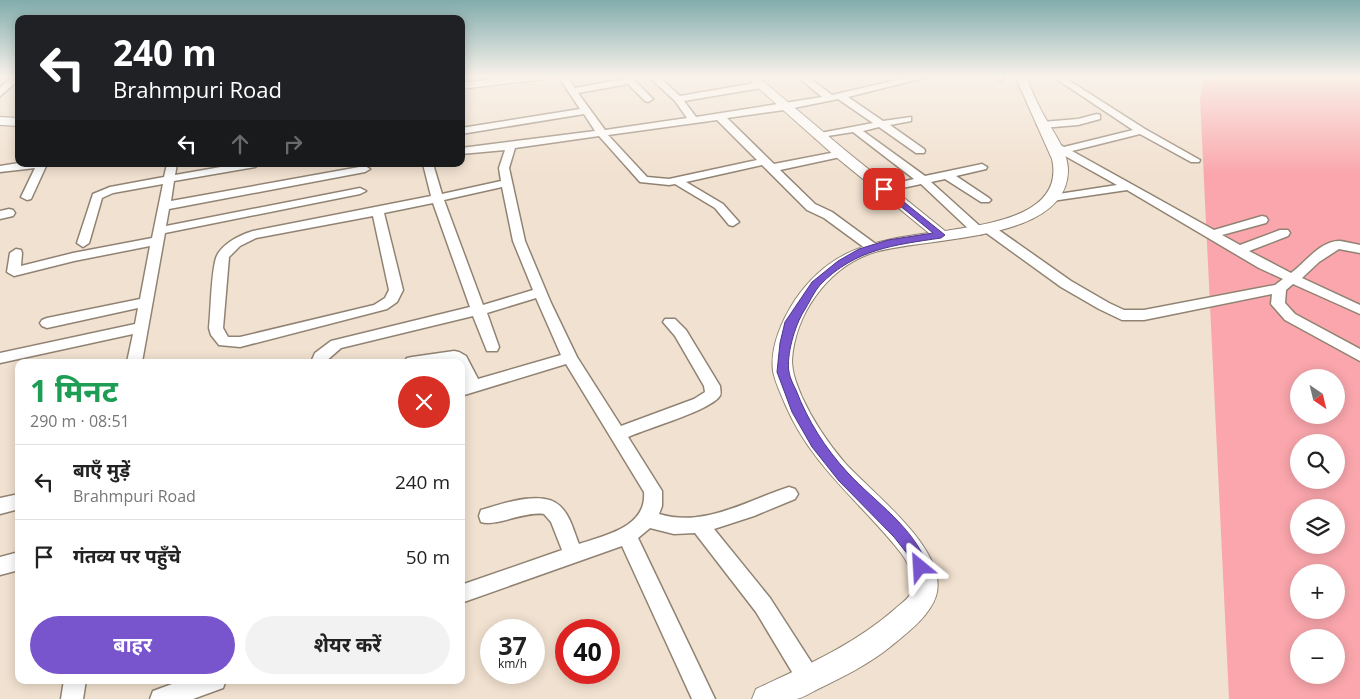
<!DOCTYPE html>
<html lang="hi">
<head>
<meta charset="utf-8">
<style>
  body { margin:0; font-family:"Open Sans","Noto Sans Devanagari",sans-serif; background:#f2f2f2; color:#222; height:100vh; display:flex; flex-direction:column; font-size:19px; white-space:nowrap }
  * { box-sizing:border-box; margin:0 }
  p { font-size:16px; color:#767676 }
  .icon { flex:none; width:28px; height:28px; fill:none; stroke:currentColor; stroke-width:2; stroke-linecap:round; stroke-linejoin:round }
  .map { position:relative; flex:1; overflow:hidden }
  .side { position:absolute; left:15px; top:359px; width:450px; height:325px; display:flex; flex-direction:column; background:#fff; border-radius:10px; box-shadow:0 2px 12px #0003 }
  .side>* { flex:none }
  .top-card { position:absolute; left:15px; top:15px; width:450px; height:152px; border-radius:10px; box-shadow:0 2px 12px #0003; background:#202124; color:#fff; overflow:hidden }
  .needle { width:32px; rotate:145deg }
  .tools { position:absolute; left:1290px; top:369px; display:grid; gap:10px }
  .tools a { display:grid; place-items:center; width:55px; height:55px; border-radius:50%; background:#fff; box-shadow:0 2px 12px #0003; font-size:25px }
  .speed { position:absolute; left:480px; top:619px; display:flex; gap:10px; font-size:25px; font-weight:700; text-align:center }
  .speed>* { display:grid; place-content:center; width:65px; height:65px; border-radius:50%; background:#fff; box-shadow:0 2px 12px #0003; line-height:1 }
  .speed small { font-size:12px; font-weight:400 }
  .speed .limit { border:8px solid #d22; background:#fff; color:#111 }
  .pin { position:absolute; display:grid; place-items:center; width:42px; height:42px; color:#fff; margin:-21px; border-radius:10px; box-shadow:0 2px 8px #0006 }
  .me { position:absolute; width:55px; margin:-28px; rotate:333deg; stroke-linejoin:round; filter:drop-shadow(0 0 4px #0008) }
  .turn { display:flex; align-items:center; gap:18px; height:105px; padding:0 15px; font-size:22px }
  .turn .icon { width:65px; height:65px; stroke-width:2.5 }
  .turn b { display:block; font-size:35px; line-height:42px }
  .lanes { display:flex; align-items:center; height:48px; padding:0 15px; background:#0003; justify-content:center; gap:25px; direction:ltr }
  .lanes .off { opacity:.35 }
  .round { display:grid; place-items:center; flex:none; width:52px; height:52px; border-radius:26px; background:#f2f2f2 }
  .summary { display:flex; align-items:center; justify-content:space-between; height:85px; padding:0 15px }
  h1 { font-size:30px; font-weight:700; line-height:38px; color:#1e9e55 }
  .button { display:flex; gap:10px; margin-top:auto; padding:10px 15px }
  .button a { flex:1; height:58px; border-radius:30px; background:#7854cd; color:#fff; font-size:20px; font-weight:700; line-height:58px; text-align:center }
  .button a+a { background:#f2f2f2; color:#222 }
  ul { padding:0; list-style:none }
  li { display:flex; align-items:center; gap:15px; height:75px; padding:0 15px; border-top:1px solid #e0e0e0 }
  li div { flex:1 }
  li b { display:block; font-size:19px }
  li em { font-style:normal }
  .map>svg:first-child { display:block }
</style>
</head>
<body>
<div class="map">
<svg width="1360" height="699" viewBox="0 0 1360 699">
  <rect width="100%" height="100%" fill="#f1e1d0"/>
  <path fill="#faa6ac" fill-rule="evenodd" d="M1205 76H1360V699H1229L1200 98ZM1299 378H1336V415H1299ZM1299 442H1336V480H1299ZM1299 508H1336V545H1299ZM1299 572H1336V610H1299ZM1299 638H1336V675H1299Z"/>
  <g fill="none" stroke-linecap="round" stroke-linejoin="round">
    <defs>
      <path id="minor" d="M13 76H19V80L0 96V88Z
        M558 76H567L575 88 623 79 621 76H630L653 99 648 102 645 101 628 84 578 93 605 130 687 118 675 101 648 76H658L680 96 761 82 766 85 761 88 684 101 696 117 822 97 797 76H807L832 95 914 76H931L848 97 883 121 911 117V121L890 125 924 149 925 151 924 153H916L879 127 863 131 925 176 982 164 987 167 986 169 956 176 989 198 991 200 989 202H981L945 179 931 182 982 228 984 231 982 234H974L921 184 884 192 880 191 878 189 880 187 914 179 853 132 815 138V134L873 123 838 99 784 110 727 118 774 164 841 151 845 152 846 154 845 156 780 170 815 204 832 212 877 245 879 248 873 252 869 251 824 218 807 210 762 165 686 182 723 204 739 222 733 226 729 225 715 208 675 184 669 185 640 182 599 136 515 148 509 168 525 241 551 303 577 357 621 426 694 399 705 392 704 386 675 336 663 322 665 319H675L686 330 720 386C720 390 722 394 719 397 708 411 648 428 628 437L662 491V506L659 514C704 528 748 500 789 487L795 489 798 494 795 499 754 516 714 529 770 598 817 671 820 679 817 687 809 690 801 687 756 612 695 533 674 534 650 528 638 538 715 699H692L622 546 461 603V585L562 550 551 522 544 514C524 511 496 527 481 522L479 516 481 510C501 504 543 489 560 506 570 515 574 532 579 544 606 535 647 527 644 492L566 364 461 396V384L464 383 461 377V362H404L407 358 412 357 454 351 459 352 466 356 478 379 561 355 536 298 487 313 499 347 497 351H487L473 316 341 348 325 362H311L315 353 331 341 470 307 433 203 384 213 403 290 397 302 387 309 240 347 219 345 211 335 209 328C211 309 211 275 216 258 221 244 240 235 253 231L431 196 423 164H433L442 194 501 181 499 168 505 150 461 154V148L595 131 584 114 461 134V128L580 109ZM717 120 757 160 669 179 647 177 608 135ZM502 187 513 241 533 290 483 305 444 200ZM373 216 389 290 385 298 374 305 240 337H228L223 328 229 257 240 246 256 238Z
        M995 76H1004V78L1000 81Z
        M1052 76H1062L1145 129 1200 160 1199 162H1191L1140 134 1072 151 1214 230 1262 216 1266 217 1268 220 1266 223 1222 235 1240 245 1280 230H1288L1290 233 1288 236 1249 251 1291 273C1305 263 1321 240 1340 241 1347 242 1354 244 1360 245V253L1339 249 1319 262 1302 278 1360 305V314L1293 284 1286 290 1285 303 1295 314 1360 349V361L1285 320 1271 304 1272 294 1144 320H1122L1099 309 1061 287 985 232 983 229 985 226H993L1071 281 1109 303 1124 310H1144L1275 285 1283 279 1259 268 1127 190 1052 201 1048 200 1046 198 1048 196 1052 195 1117 185 1049 147 1048 145 1049 143H1057L1064 147 1133 130Z
        M1097 114 1100 115V119L1078 125 1042 128 1037 125 1042 122 1078 119Z
        M19 163 47 164 31 199 27 200 21 197 35 168 0 172V166Z
        M167 164H177L175 175 238 164H260L255 167 174 181 171 201 365 166 370 169 365 172 169 209 166 226 360 188 366 191 360 194 165 233 142 362H127L133 334 0 363V353L135 324 138 308 47 328 42 326 40 323 42 320 47 318 140 299 150 246 74 261 14 276 7 272 10 253 16 249 21 250 22 253 21 266 73 253 152 238 163 184 113 193 102 198 89 243 83 247 77 243 93 194 110 187 164 177Z
        M9 209 13 210 15 213 13 216 0 219V211Z
        M19 494V509L0 514V498Z
        M19 552V570L0 575V557Z
        M64 680H86L83 699H61Z
        M183 680H226L223 688 193 699H150L153 691Z"/>
      <path id="tertiary" d="M517 76H553L548 79 461 89V83Z
        M745 76H757L846 151 945 231C984 224 1065 217 1052 159L1015 76H1026C1030 88 1036 100 1042 112 1051 129 1068 150 1068 170 1068 245 919 236 869 254 826 270 795 315 792 360 792 373 797 385 802 397 813 421 828 443 845 463 872 493 950 551 936 596 929 617 907 633 890 647 869 664 843 677 818 689 812 692 803 698 796 699 782 699 766 699 752 699L756 689C805 666 854 645 895 609 900 604 909 599 911 592 916 580 908 562 901 553 860 501 812 467 785 404 781 394 775 382 773 371 770 347 782 320 795 300 830 249 872 241 929 233L836 157Z
        M0 117 19 118V126L0 125Z"/>
    </defs>
    <use href="#minor" stroke="#918373" stroke-width="3"/>
    <use href="#tertiary" stroke="#918373" stroke-width="2"/>
    <use href="#minor" fill="#fff" fill-rule="evenodd"/>
    <use href="#tertiary" fill="#fff" fill-rule="evenodd"/>
  </g>
  <linearGradient id="sky" x2="0" y2="1"><stop stop-color="#81acad"/><stop offset="0.44" stop-color="#f9f2ea"/><stop offset="1" stop-color="#f9f2ea" stop-opacity="0"/></linearGradient>
  <rect width="1360" height="174" fill="url(#sky)"/>
  <path fill="#7854cd" stroke="#4e3785" d="M884 186 945 235 941 238C894 245 855 249 820 285 814 292 809 303 804 311 795 325 786 356 789 372 790 378 793 384 796 390 808 421 825 448 848 473 876 503 914 527 928 567L926 572 920 574 915 572 909 556 894 537 839 481 812 447 792 412 777 372 780 343 785 322 812 282 838 261 859 249 888 240 933 233 881 190 879 189Z"/>
</svg>
<div class="tools">
<a><svg class="needle" viewBox="-14 -14 28 28"><path d="M0-13l5 13h-10z" fill="#e53935"/><path d="M0 13l5-13h-10z" fill="#767676"/></svg></a>
<a><svg class="icon" aria-label="search" viewBox="0 0 24 24"><circle cx="10" cy="10" r="6"/><path d="M15 15l6 6"/></svg></a>
<a><svg class="icon" aria-label="layers" viewBox="0 0 24 24"><path d="M12 4l9 5-9 5-9-5zM3 14l9 5 9-5"/></svg></a>
<a>+</a>
<a>−</a>
</div>
<div class="speed"><div>37<small>km/h</small></div><div class="limit">40</div></div>
<div class="pin" style="left:884px;top:189px;background:#d93025"><svg class="icon" aria-label="arrive" viewBox="0 0 24 24"><path d="M6 21V4h12l-3 4 3 4H6"/></svg></div>
<svg class="me" style="left:920px;top:567px" viewBox="-20 -20 40 40"><path d="M0-17L14 15 0 8-14 15z" fill="#7854cd" stroke="#fff" stroke-width="4"/></svg>
<div class="top-card">
<div class="turn"><svg class="icon" aria-label="left" viewBox="0 0 24 24"><path d="M17 20v-9H6M10 6l-5 5 5 5"/></svg><div><b>240 m</b>Brahmpuri Road</div></div>
<div class="lanes"><svg class="icon" aria-label="left" viewBox="0 0 24 24"><path d="M17 20v-9H6M10 6l-5 5 5 5"/></svg><svg class="icon off" aria-label="ahead" viewBox="0 0 24 24"><path d="M12 20V5M6 11l6-6 6 6"/></svg><svg class="icon off" aria-label="right" viewBox="0 0 24 24"><path d="M7 20v-9h11M14 6l5 5-5 5"/></svg></div>
</div>
<section class="side">
<div class="summary"><div><h1>1 मिनट</h1><p>290 m · 08:51</p></div><a class="round" style="background:#d93025;color:#fff"><svg class="icon" aria-label="close" viewBox="0 0 24 24"><path d="M6 6l12 12M18 6L6 18"/></svg></a></div>
<ul>
<li><svg class="icon" aria-label="left" viewBox="0 0 24 24"><path d="M17 20v-9H6M10 6l-5 5 5 5"/></svg><div><b>बाएँ मुड़ें</b><p>Brahmpuri Road</p></div><em>240 m</em></li>
<li><svg class="icon" aria-label="arrive" viewBox="0 0 24 24"><path d="M6 21V4h12l-3 4 3 4H6"/></svg><div><b>गंतव्य पर पहुँचे</b></div><em>50 m</em></li>
</ul>
<div class="button"><a>बाहर</a><a>शेयर करें</a></div>
</section>
</div>
</body>
</html>
